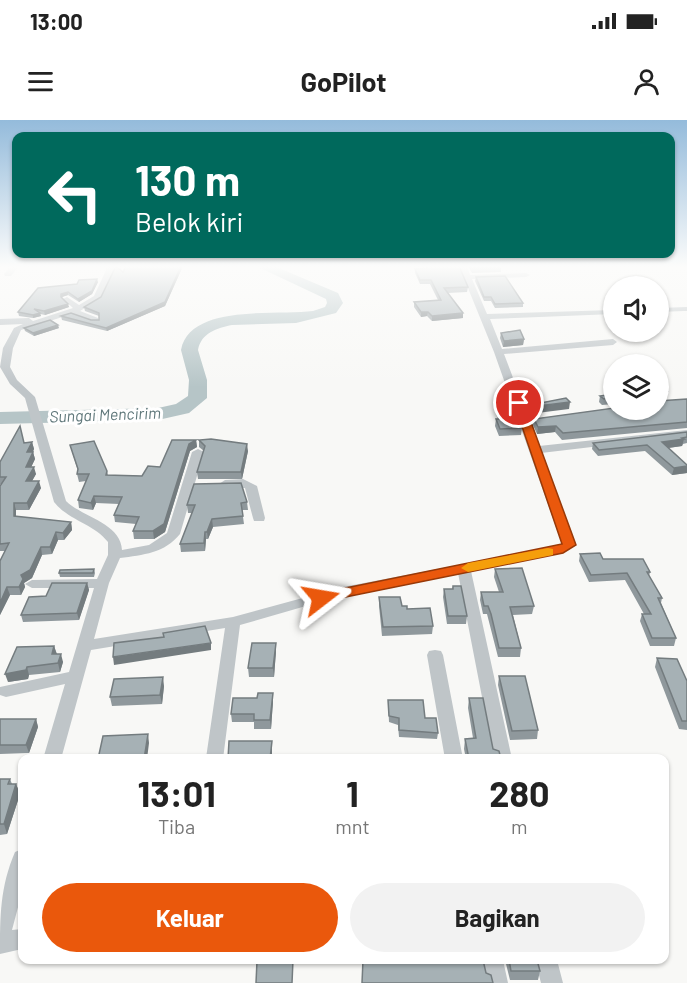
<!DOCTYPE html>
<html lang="id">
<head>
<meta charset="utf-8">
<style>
  body { margin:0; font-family:Barlow,sans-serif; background:#f2f2f2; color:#222; height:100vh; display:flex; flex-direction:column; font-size:22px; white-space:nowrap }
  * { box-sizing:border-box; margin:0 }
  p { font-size:20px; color:#767676 }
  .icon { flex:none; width:33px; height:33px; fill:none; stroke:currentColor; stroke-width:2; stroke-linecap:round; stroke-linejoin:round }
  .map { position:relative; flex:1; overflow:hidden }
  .panel { position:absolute; left:18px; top:634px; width:651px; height:210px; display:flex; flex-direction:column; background:#fff; border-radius:12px; box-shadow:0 2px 4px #0004 }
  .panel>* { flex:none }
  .guide { position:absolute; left:12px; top:12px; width:663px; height:126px; border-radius:12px; box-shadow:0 2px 4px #0004; background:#00695c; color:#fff; overflow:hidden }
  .fabs { position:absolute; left:603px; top:156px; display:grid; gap:12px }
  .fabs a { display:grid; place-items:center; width:66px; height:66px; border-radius:50%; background:#fff; box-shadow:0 2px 4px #0004; font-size:30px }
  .pin { position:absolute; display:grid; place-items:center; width:51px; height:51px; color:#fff; margin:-26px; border:3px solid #fff; border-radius:50%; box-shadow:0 2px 6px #0007 }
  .me { position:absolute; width:66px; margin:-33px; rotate:76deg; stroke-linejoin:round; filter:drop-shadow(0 0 4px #0008) }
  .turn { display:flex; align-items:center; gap:21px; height:126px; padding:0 24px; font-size:27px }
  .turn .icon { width:78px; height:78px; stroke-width:2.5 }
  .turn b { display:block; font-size:42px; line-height:51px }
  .eta { display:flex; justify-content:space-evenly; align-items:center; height:102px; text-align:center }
  .eta b { font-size:36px; font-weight:700; line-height:42px }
  .cta { display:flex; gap:12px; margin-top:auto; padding:12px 24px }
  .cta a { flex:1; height:69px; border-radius:36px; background:#ea580c; color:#fff; font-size:24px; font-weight:700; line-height:69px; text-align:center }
  .cta a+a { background:#f2f2f2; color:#222 }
  .status { display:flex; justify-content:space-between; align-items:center; height:42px; padding:0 30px; background:#fff; direction:ltr }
  .status svg { height:16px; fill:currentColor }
  header { display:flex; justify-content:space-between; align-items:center; height:78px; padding:0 24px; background:#fff; font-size:27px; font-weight:700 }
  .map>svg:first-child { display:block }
</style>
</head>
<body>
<div class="status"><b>13:00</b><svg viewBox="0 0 49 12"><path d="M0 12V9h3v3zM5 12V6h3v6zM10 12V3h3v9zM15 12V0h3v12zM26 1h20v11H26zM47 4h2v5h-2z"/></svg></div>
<header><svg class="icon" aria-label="menu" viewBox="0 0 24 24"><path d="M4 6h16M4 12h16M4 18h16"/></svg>GoPilot<svg class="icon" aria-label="person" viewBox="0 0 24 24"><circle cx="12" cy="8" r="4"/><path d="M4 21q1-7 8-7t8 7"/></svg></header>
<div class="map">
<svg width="687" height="863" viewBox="0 0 687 863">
  <rect width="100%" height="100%" fill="#f8f8f6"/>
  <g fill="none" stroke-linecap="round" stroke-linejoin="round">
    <path fill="#b6c5c7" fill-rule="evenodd" d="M256 146H274L338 173 343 183 336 193 296 203 232 205C217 208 201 213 198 230L207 260V278L189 293 158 300 0 304V292L158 288 176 284 188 276 189 260 181 230C190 183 278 196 313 191L325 187 327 183 326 179Z"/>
    <path fill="#bfc5c8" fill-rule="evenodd" d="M11 146H19L11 156H5L4 154Z
      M108 146H116L100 179 80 191 98 198V202H92L72 194 21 210 13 228 10 247 17 260 35 277 66 381C82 397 121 403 122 430L149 425 167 413 192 332 198 329 204 332 180 414C165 433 143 435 120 438L109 463 94 519 233 497 343 467 559 426 562 424 494 232 459 146H467L470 155 526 153 530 155 526 157 472 159 487 194 614 190V194L490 199 502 229 613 219 617 222 613 225 504 234 539 326 687 310V316H685L541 333 576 425 563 433 471 451 512 639H494L458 453 344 475 240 505 223 639 206 638 225 508 91 530 61 639H43L65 564 6 577 0 575V567L69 552 94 468H32L25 464 32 460 97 459 108 435V422C94 404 68 400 54 382L25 278 10 264 0 247 3 228 14 208 23 204 0 205V199L29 198 33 201 73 188 63 179 67 177 79 185 94 176Z
      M687 187V191H684L658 192V188Z
      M243 359 257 366 265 398 264 401H254L253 398 245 368H225L219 364 225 360Z
      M435 530 441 531 443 535 463 639H445L427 535 429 531Z
      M22 729V772L12 810 22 809V829L0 834C0 796 0 767 15 732Z
      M481 840H503L508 863H486Z
      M535 840H557L563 863H541Z"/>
  </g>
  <path fill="#8f989c" d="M126 146H183L165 186 107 211 62 200 61 196 91 200H99V196L85 191 84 187 101 177 123 152Z
    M425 146H459L468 167 467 172 447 173 463 198 432 201 427 196 421 197 414 187V182L438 180 430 164H420L415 153V149L426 148Z
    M468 146H499L501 147V152L472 153Z
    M476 157 523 183V187L495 188 491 181H484L475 161Z
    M98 162 92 174 79 182 68 175 62 177 69 187 45 195 40 194 41 196 33 198 19 196 18 192 38 168Z
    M24 208H59L34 216 25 211Z
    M501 213 524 219 523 225 503 227 500 218Z
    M614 274V284L602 285 599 282 600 276Z
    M687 279V308L562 320 555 312 537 314 533 305 534 299Z
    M496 284 522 308 521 315 499 316 495 306 496 299H498L495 291Z
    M687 312V323L683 324 682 326 668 328 687 353 672 355 645 331 598 336 592 329 593 323Z
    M196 320 197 327 190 331 165 412 154 419H134L133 411 136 404 115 402 114 395 119 384 96 383 93 390 79 388 78 380 86 361 79 362 77 354 78 351 70 325 107 351 108 355 142 356 160 347Z
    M199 320 248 331 242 359H198L197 352 204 331 199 327Z
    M32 322 34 329 33 332 35 339 31 347 36 354 32 361 41 368 29 390H16V397L71 402 72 410 64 420H58L52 434 42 435 32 458 24 463 25 467 21 475H10L0 495V441L5 431H0V366L1 364H0V342L24 323Z
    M247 382 248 390H242L244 404 213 407 208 419H206L205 431 181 432 180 424 192 393H188L187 385Z
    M580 434 650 452 649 456 662 478 661 483 676 518 674 526H650L640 501 642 494H644L625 460 589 462 579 441Z
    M94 449 95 453 94 457H60L59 453Z
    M495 449 534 486 532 494 513 495 521 528 520 537H498L487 494H483L480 480 481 472H499L494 457Z
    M87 463 89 470 79 500 23 502 21 495 46 476Z
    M453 466 467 496 466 504H447L443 477 444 469H452Z
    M379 477 407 489 433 506 432 514 382 516 379 486Z
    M276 523V531L274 557H249L248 548Z
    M54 526 57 534 63 542 60 552 29 555 28 559 8 562Z
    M657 538 687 561V610L679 609 655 547Z
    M499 556 538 610 537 619 510 620 498 565Z
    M164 566 162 584 112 586 110 577Z
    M469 578 493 629 501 639H466L464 629 465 619 473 618 468 588Z
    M388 580 425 598 438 613 437 619 399 617 398 605 389 602Z
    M273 581 271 609H254V602H232L231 594Z
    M0 599H36L38 607 29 633 0 634Z
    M0 659H10L12 664H16L20 674 7 714 0 715Z
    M505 840H537L540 851 538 860H510Z"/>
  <path fill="#747c7f" d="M181 146H183L165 186 107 211 106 208Z
    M97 159 98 162 92 174 79 182 78 179Z
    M68 172V175L62 177V181L61 174Z
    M68 184 69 187 45 195 44 191Z
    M421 192H428L427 196 421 197Z
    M40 193 41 196 33 198V195Z
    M463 193V198L432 201V196Z
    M58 205 59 208 34 216 33 213Z
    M524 219 523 225 503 227 504 221Z
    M667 271 665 277 658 278V272Z
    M570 282 569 289 529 294 530 287Z
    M556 306 555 312 537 314 538 307Z
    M684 319 682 326 661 329 662 322Z
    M196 320 197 327 190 331 165 412 154 419 153 411 189 324Z
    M32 322 34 329 29 339 27 332Z
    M247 324 248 331 242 359 241 352Z
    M33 332 35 339 28 354 26 347Z
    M687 346V353L672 355 674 348Z
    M34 347 36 354 28 368 26 361Z
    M39 361 41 368 29 390 27 383Z
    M94 376 96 383 93 390 91 383Z
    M14 383 16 390V404L14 396Z
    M212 399 213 407 208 419 207 412Z
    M71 402 72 410 64 420 63 413Z
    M56 412 58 420 52 434 50 427Z
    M205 412 206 419 205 431 204 423Z
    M41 427 42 435 32 458 24 463 25 467 21 475 19 467 21 455Z
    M87 463 89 470 79 500 77 493Z
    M7 467 10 475 0 495V483Z
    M211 523V530L114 545 113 537Z
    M276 523V531L274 557 273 548Z
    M54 526 57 535 52 534Z
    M61 534 63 542 60 552 58 543Z
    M27 547 29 555 28 559 8 562 5 554Z
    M163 557 164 566 162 584 160 575Z
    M273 573V581L271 609 270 600Z
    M36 599 38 607 29 633 26 625Z
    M148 614 149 623 147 639H144Z
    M272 621V639H270Z
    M16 664 20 674 7 714 4 704Z"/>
  <path fill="#a6b1b5" stroke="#747c7f" stroke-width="1.5" d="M116 146 123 152 126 146H181L165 182 106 208 61 196 71 193 91 200H99V193L84 187 101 177Z
    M427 146H459L468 167 444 168 463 193 432 196 428 192H421L414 182 441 180 431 160H420L415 149 427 148Z
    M471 146H499L501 147 472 148Z
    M505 156 523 183 495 184 491 177H484L476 157Z
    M97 159 92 171 78 179 68 172 61 174V177L68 184 44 191 34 189 40 193 33 195 18 192 38 168 77 164 79 160Z
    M50 200 58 205 33 213 24 208Z
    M520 210 524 219 504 221 501 213Z
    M658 264 667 271 658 272Z
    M614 274V278L604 279 600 276Z
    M566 278 570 282 530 287V285Z
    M687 279V302L563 313 556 306 538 307 534 299 614 288V290H658V281Z
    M496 284H513L522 308 500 309 496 299H501Z
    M20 306 24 323 32 322 27 332H33L26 347H34L26 361H39L27 383H14V396L71 402 63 413 56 412 50 427H41L30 450 21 455 23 459 19 467H7L0 483V441L9 423 0 424V366L6 357H0V342Z
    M687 312V317L682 318 684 319 662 322 687 345V346L674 348 647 325 599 330 593 323Z
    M211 319 247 324 241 352H197L205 326 199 320Z
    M172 320H196L189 324 164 404 153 411H133L139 397 114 395 122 377 94 376 91 383 78 380 89 354H77L78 349 70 325 94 321 107 351 106 355 142 356 148 346 160 347Z
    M241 363 247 382 241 383 243 396 212 399 207 412H205L204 423 180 424 195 385H187L194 364Z
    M600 433 603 439H643L650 452H647L662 478H658L676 518H652L642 494H651L627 453 591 455 580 434Z
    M522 448 534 486 510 487 521 528H499L491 494 488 486H484L481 472H503L495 449Z
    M94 449 93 453H59L60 450Z
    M52 463H87L77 493 21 495 29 477 46 476Z
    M453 466H461L467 496H448L444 469H453Z
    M379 477H400L402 486H407V489L430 488 433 506 383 507Z
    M205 506 211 523 113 537 114 523 164 517 163 513Z
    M252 523H276L273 548H248Z
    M54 526 52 534H61L58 543 27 547 26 550 5 554 17 527Z
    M657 538 677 539 687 561V601H682Z
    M499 556H525L538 610 512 611Z
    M163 557 160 575 110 577 114 559Z
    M258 573H273L270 600H254V594H231L233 578H257Z
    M469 578H483L493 629 499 631 501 639H469L465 619 476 618Z
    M388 580H423L425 598H436L438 613 399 610V598L389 596Z
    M0 599H36L26 625H0Z
    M148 614 144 639H98L103 616Z
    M229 621H272L270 639H228Z
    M0 659H10L8 664H16L4 704H0Z
    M293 840 292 863H256L257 841Z
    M363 840H483L486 853 491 855 493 863H362Z
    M509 840H537L540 851H511Z"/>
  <linearGradient id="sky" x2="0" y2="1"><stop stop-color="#94bbdb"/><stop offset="0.55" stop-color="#fcfcfb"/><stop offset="1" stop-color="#fcfcfb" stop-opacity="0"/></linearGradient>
  <rect width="687" height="267" fill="url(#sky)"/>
  <path fill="#ea580c" stroke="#983908" stroke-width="1.5" d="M519 280 524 283 576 425 563 433 321 482 316 481 314 478 316 474 321 473 562 424 514 283Z"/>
  <path fill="#f59e0b" d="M548 428 553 429V435L468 452 461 448 468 443Z"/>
  <g text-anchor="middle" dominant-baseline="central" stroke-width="6" stroke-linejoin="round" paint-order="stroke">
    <g font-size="16" font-style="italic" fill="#5f777a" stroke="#fff">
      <text transform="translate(105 294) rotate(-2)">Sungai Mencirim</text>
    </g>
  </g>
</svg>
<div class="fabs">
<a><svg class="icon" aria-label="sound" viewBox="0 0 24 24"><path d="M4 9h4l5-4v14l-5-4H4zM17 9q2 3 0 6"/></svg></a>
<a><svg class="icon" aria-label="layers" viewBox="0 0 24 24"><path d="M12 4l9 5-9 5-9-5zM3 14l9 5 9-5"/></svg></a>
</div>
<div class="pin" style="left:519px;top:283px;background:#d93025"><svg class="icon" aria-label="arrive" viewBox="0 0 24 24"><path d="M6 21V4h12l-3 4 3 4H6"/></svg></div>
<svg class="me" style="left:321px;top:478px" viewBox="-20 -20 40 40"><path d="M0-17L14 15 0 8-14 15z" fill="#ea580c" stroke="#fff" stroke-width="4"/></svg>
<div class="guide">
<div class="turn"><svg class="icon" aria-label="left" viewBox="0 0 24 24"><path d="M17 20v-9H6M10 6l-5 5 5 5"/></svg><div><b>130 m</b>Belok kiri</div></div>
</div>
<section class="panel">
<div class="eta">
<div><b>13:01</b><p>Tiba</p></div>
<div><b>1</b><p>mnt</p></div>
<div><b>280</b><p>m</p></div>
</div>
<div class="cta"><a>Keluar</a><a>Bagikan</a></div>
</section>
</div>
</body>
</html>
